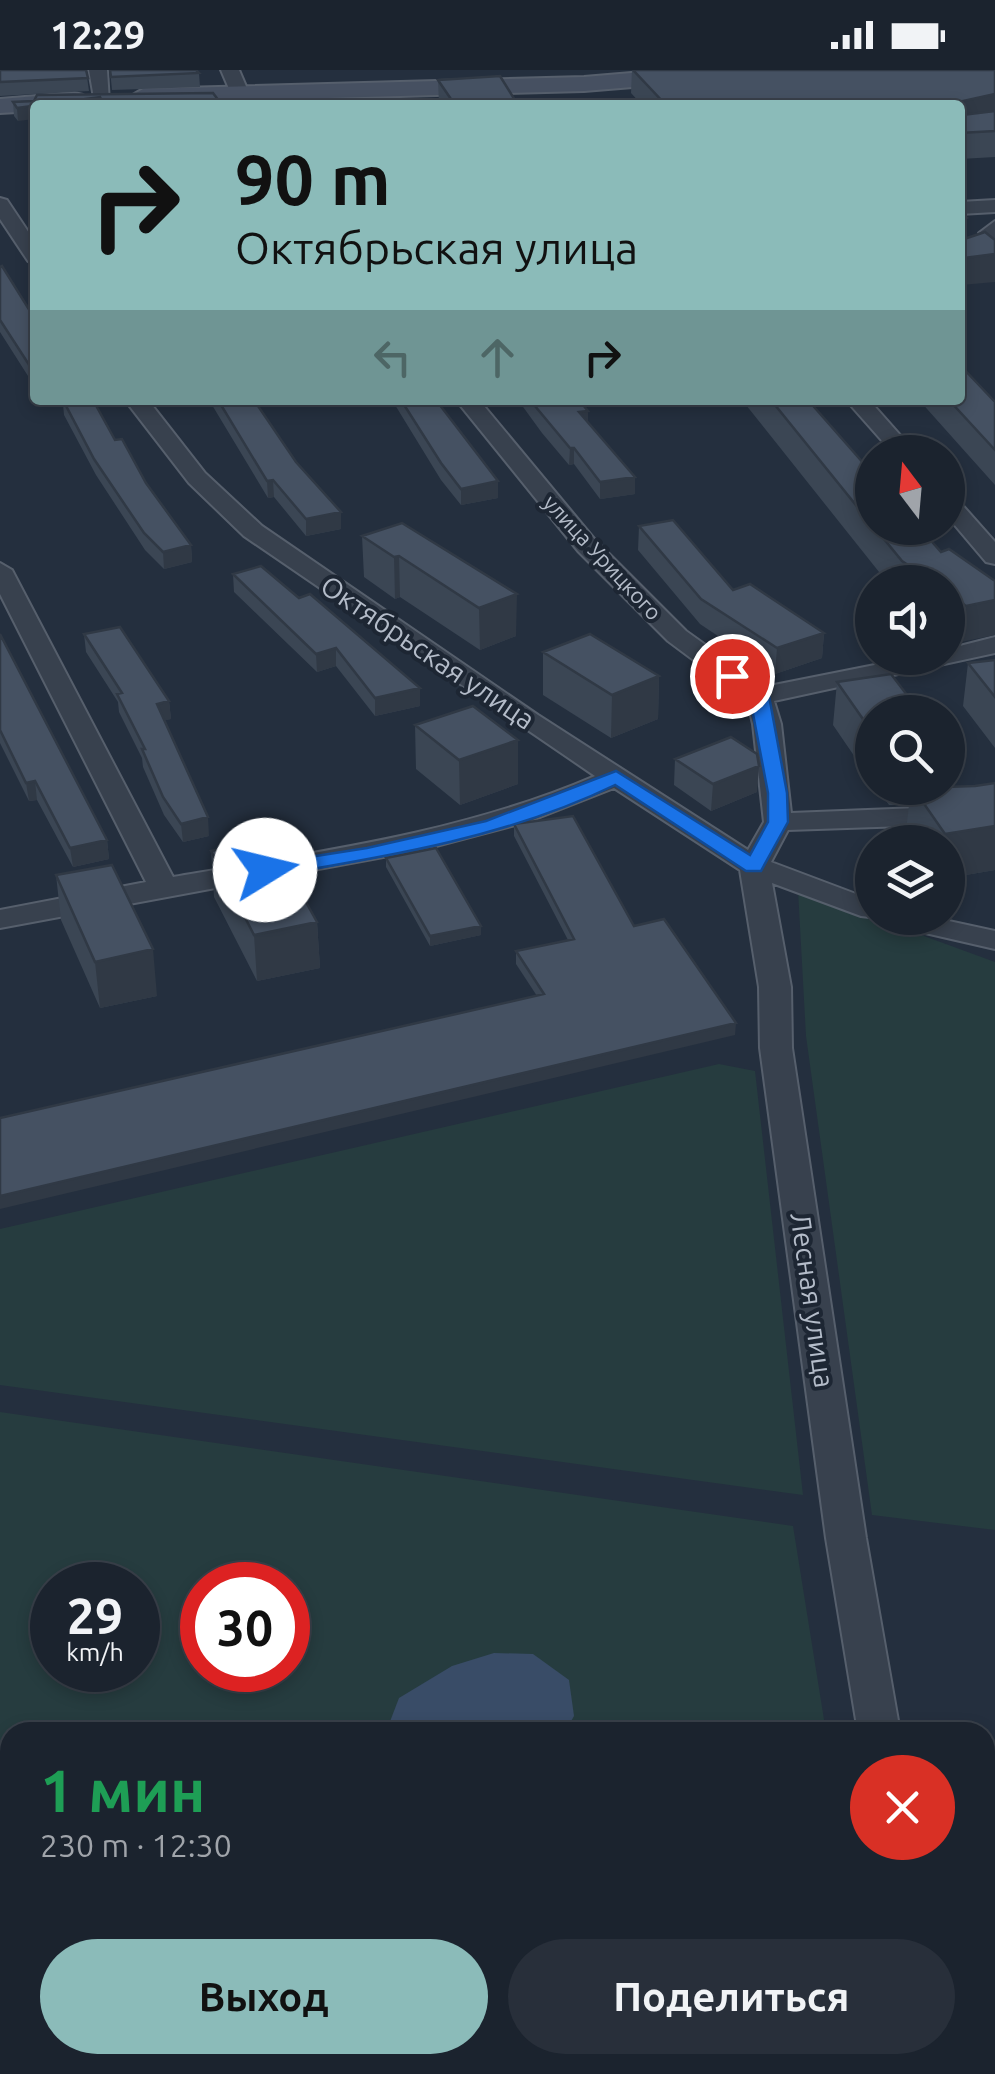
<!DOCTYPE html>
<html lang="ru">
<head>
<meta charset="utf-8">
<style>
  body { margin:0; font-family:Ubuntu,sans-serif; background:#282f3a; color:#f1f3f6; height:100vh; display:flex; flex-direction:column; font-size:38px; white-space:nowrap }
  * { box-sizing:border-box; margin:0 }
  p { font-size:32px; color:#a0a4aa }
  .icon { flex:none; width:55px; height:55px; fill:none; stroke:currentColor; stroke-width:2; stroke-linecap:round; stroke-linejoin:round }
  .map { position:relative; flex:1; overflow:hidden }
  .sheet { position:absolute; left:0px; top:1652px; width:995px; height:352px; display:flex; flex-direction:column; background:#1b232e; border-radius:30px 30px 0 0; box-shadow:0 5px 15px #0003,0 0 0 2px #39404a }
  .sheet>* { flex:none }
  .guide { position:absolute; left:30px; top:30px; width:935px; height:305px; border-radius:10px; box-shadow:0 5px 15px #0003,0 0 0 2px #39404a; background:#8bbbb9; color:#111; overflow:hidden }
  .needle { width:65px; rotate:344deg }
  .tools { position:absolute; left:855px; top:365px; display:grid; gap:20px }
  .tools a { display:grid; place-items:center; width:110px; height:110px; border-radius:50%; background:#1b232e; box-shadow:0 5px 15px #0003,0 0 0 2px #39404a; font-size:50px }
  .speed { position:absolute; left:30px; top:1492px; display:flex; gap:20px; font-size:50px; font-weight:700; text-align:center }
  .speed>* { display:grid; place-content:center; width:130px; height:130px; border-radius:50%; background:#1b232e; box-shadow:0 5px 15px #0003,0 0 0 2px #39404a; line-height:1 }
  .speed small { font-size:25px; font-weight:400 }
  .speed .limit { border:15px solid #d22; background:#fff; color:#111 }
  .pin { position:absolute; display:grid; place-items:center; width:85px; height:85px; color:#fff; margin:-42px; border:5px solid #fff; border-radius:50%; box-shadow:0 2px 10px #0007 }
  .me { position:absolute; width:110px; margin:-55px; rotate:81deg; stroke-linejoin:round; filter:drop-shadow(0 0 8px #0008) }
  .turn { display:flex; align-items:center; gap:35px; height:210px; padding:0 40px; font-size:45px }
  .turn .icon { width:130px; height:130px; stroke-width:2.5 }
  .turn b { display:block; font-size:70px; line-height:85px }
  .lanes { display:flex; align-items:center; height:95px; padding:0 40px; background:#0003; justify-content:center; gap:50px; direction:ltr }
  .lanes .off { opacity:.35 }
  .round { display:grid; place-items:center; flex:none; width:105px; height:105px; border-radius:52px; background:#282f3a }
  .head { display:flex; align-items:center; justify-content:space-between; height:170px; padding:0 40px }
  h1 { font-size:60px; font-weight:700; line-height:75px; color:#1e9e55 }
  .action { display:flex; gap:20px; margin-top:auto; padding:20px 40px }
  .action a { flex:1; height:115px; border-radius:60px; background:#8bbbb9; color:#111; font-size:40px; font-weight:700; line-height:115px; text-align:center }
  .action a+a { background:#282f3a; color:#f1f3f6 }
  .status { display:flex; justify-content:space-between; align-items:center; height:70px; padding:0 50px; background:#1b232e; direction:ltr }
  .status svg { height:28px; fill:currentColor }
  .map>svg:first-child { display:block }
</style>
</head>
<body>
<div class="status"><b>12:29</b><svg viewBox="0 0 49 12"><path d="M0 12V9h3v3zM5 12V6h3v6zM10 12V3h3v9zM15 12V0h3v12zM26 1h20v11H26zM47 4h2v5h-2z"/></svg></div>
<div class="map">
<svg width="995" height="2004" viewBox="0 0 995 2004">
  <rect width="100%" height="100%" fill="#242f3e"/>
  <path fill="#263c3f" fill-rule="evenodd" d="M798 820 995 892V1460L872 1445 806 966Z
    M719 994 755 1001 803 1425 0 1315V1159Z
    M0 1342 793 1456 826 1662H10V1995H396L430 2004H0ZM52 1515H138V1600H52ZM202 1515H288V1600H202Z"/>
  <path fill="#394c67" d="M494 1583 533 1584 569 1610 574 1646 565 1662H386L399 1628 452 1596Z"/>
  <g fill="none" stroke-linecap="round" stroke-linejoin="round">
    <defs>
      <path id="street" d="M89 0H107L109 32H97L94 28Z
        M221 0H239L254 35H236Z
        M0 128 7 130 35 172V193L28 191 0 149Z
        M995 130V142L960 144V132Z
        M995 151V183L984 179 979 163Z
        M125 330H148L205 403 262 456 538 645 748 780 764 752 753 654 747 630 668 571 578 481 456 330H479L596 471 686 561 764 617 910 588H948V579L995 567V583L774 631 781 654 791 743 995 735V753L788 760 771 792 872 830V848H878L861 846 772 813 791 917 792 978 866 1468 900 1662H858L826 1468 760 978 759 917 740 800 614 718 530 751 421 780 0 858V840L146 812 0 524V493L12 500 173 807C317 782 460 764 595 706L244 466 189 413Z
        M846 330H869L915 382H892Z
        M948 426 956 428 995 472V494L986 492 948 447Z
        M882 848H935L995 861V879L886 854Z
        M905 1995H953L954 2004H906Z"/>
      <path id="secondary" d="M667 0H767L755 7 584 21 143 33 131 26 143 19 584 7Z
        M74 23 83 25 86 30 83 35H35V41L0 43V29Z"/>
    </defs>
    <use href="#street" stroke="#565f6c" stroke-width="4"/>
    <use href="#secondary" stroke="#565f6c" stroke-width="4"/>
    <use href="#street" fill="#38414e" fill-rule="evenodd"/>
    <use href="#secondary" fill="#465061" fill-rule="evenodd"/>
  </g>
  <path fill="#3b4654" d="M0 0H86L89 21 0 26Z
    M110 0 199 3 200 17 112 20Z
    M632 0H995V87L960 89V35H642L631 23Z
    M438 10 518 35H439Z
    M37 25 222 35H35L18 51 14 46 13 32 34 31Z
    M960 142 967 148 965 168 985 162 961 215Z
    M0 197 35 249V317L0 262Z
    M43 330H93L115 370 191 475 192 492 164 499 145 480 96 405 64 345 63 334 47 336Z
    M209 330H254L341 459 306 466 274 427 268 428Z
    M392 330H436L498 428 461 435 441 410Z
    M518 330H579L588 353 635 424 600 429 574 394 569 395 542 363Z
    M742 330H808L872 403V458H920L941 482 995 511 961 572 948 562V512H887Z
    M919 330 995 332V415Z
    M402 453 516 566 480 580 400 527 395 529 364 507 362 466Z
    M639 456 733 520 824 563 822 588 775 604 700 554 638 480Z
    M233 504 299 528 420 618V636L375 646 336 596 317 602 234 522Z
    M0 564 107 770 109 789 73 797 37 730 29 731 0 673Z
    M84 564 169 631 171 649 164 650 209 766 183 772 164 745 143 697 142 688 119 642 118 632 86 582Z
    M543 582 659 606 658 649 611 668 543 625Z
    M995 590V678L963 636 968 593Z
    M837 612 872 642V712L833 655Z
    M415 655 518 714 460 735 416 699Z
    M948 679 955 689 952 716H975L995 713V800L948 808V772H915L906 760 909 735H889L877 718H948Z
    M675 689 757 722 711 741 674 715Z
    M514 754 634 856 735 965 537 926 516 894V881L568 870 514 766Z
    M211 781 317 852 320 898 257 911 214 827Z
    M386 788 481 856V865L430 876 386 797Z
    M56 805 157 926 100 938 61 850Z"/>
  <path fill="#303945" d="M995 24V49L960 56 959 32Z
    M100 27V35H38Z
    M35 35V49L18 51 17 38Z
    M967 148 965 176 960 179V153Z
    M995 184V212L961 215 964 188Z
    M46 330H62L63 334 47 336Z
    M588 341V357L579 342Z
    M570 378H574V394L569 395Z
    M635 407V424L600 429V412Z
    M273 410 274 427 268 428 267 411Z
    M498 411V428L461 435V419Z
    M341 442V459L306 466V449Z
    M191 475 192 492 164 499 163 482Z
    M399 486 400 527 395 529 394 487Z
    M517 524 516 566 480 580 479 538Z
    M995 530V565L961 572 966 536Z
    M824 563 822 588 775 604 777 578Z
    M336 578V596L317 602 316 584Z
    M659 606 658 649 611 668 612 625Z
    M420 618V636L375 646V628Z
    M169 631 171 649 158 652 157 634Z
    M518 670V714L460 735 459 690Z
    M759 696 757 722 711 741 713 714Z
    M35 711 37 730 29 731 26 713Z
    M208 747 209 766 183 772 181 754Z
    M995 756V800L948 808V772H944L945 764Z
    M107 770 109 789 73 797 70 778Z
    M317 852 320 898 257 911 254 865Z
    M481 856V865L430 876V866Z
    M153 879 157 926 100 938 95 892Z
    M736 953 735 965 0 1139V1126Z"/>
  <path fill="#455162" stroke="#303945" stroke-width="2.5" d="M0 0H86L88 8 0 12Z
    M110 0H196L199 3 111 7Z
    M633 0H995V24L959 32 960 35H666Z
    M500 6 518 35H455L438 10Z
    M213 23 222 35H191L189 32 157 35H104L100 27 17 38 13 32 34 31 37 25Z
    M960 35 963 45 995 41V61L960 63Z
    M960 142 967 148 960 153Z
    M960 161 961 170 985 162 995 170V184L964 188 960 184Z
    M2 196 35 249V304L0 250V197Z
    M960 295 995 332V380L949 330H960Z
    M63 330H93L115 370 122 369 146 413 191 475 163 482 144 463 94 389Z
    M218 330H254L296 392 341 442 306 449 273 410 267 411Z
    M401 330H436L498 411 461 419 441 393Z
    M530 330H579L588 341 579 342 635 407 600 412 574 378H570Z
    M771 330H808L872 403V455Z
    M673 450 733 520 750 514 824 563 777 578 701 529 639 456Z
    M402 453 517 524 479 538 399 486 394 487 362 466Z
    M875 458H920L941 482 949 479 995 511V530L966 536 948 523V512H933L902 491Z
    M261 496 299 528 310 524 420 618 375 628 336 578 316 584 233 504Z
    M120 557 169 631 157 634 208 747 181 754 163 727 142 679H145L117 624 122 623 84 564Z
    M0 564 107 770 70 778 35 711 26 713 0 660Z
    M590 564 659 606 612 625 543 582Z
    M995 590V627L968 593Z
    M891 604 920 642H872V662L837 612Z
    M473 636 518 670 459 690 415 655Z
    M731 667 757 684 759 696 713 714 675 689Z
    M948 679 955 689H948Z
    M995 713V756L945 764 913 718 975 716Z
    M573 746 634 856 664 849 736 953 0 1126V1048L544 924 516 881 574 869 514 754Z
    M271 769 317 852 254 865 211 781Z
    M436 778 481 856 430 866 386 788Z
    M112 795 153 879 95 892 56 805Z
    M608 1995H713V2004H608Z"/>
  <path fill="#1a73e8" stroke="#114b97" stroke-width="2.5" d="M732 600 769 626 787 723 788 752 761 801H746L615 715C506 768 384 787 265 807L255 800 265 794 367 778 486 751 616 701 750 785 768 752V723L750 628 722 606Z"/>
  <g text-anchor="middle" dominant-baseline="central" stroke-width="8" stroke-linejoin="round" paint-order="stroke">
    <g font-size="22" fill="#b4bcc9" stroke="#1d2633">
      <text transform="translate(603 487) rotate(47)">улица Урицкого</text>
    </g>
    <g font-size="28" fill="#b4bcc9" stroke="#1d2633">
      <text transform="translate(428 582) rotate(34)">Октябрьская улица</text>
      <text transform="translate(813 1230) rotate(82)">Лесная улица</text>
    </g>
  </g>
</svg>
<div class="tools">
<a><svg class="needle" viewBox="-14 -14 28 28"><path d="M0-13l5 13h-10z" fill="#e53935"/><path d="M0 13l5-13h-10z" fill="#a0a4aa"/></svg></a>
<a><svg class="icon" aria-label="sound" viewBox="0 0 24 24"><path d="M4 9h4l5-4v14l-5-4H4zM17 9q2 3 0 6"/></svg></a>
<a><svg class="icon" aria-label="search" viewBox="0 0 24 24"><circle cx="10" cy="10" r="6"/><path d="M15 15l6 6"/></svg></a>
<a><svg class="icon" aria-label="layers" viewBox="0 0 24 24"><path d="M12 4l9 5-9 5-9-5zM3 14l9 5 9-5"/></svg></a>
</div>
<div class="speed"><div>29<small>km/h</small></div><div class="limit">30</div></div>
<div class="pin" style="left:732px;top:606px;background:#d93025"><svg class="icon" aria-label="arrive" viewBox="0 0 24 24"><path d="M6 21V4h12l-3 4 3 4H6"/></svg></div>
<svg class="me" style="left:265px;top:800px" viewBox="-20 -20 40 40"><circle r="19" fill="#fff"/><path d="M0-13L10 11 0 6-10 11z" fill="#1a73e8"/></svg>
<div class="guide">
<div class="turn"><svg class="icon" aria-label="right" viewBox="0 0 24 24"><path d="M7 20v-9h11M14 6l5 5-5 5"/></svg><div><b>90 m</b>Октябрьская улица</div></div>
<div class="lanes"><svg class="icon off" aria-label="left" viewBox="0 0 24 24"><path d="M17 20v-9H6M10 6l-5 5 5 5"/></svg><svg class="icon off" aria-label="ahead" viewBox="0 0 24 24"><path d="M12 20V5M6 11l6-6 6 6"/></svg><svg class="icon" aria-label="right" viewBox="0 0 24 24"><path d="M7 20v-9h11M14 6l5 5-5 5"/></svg></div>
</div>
<section class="sheet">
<div class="head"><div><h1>1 мин</h1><p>230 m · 12:30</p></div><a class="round" style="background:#d93025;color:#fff"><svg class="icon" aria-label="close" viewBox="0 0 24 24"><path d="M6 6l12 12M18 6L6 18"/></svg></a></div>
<div class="action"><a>Выход</a><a>Поделиться</a></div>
</section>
</div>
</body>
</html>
